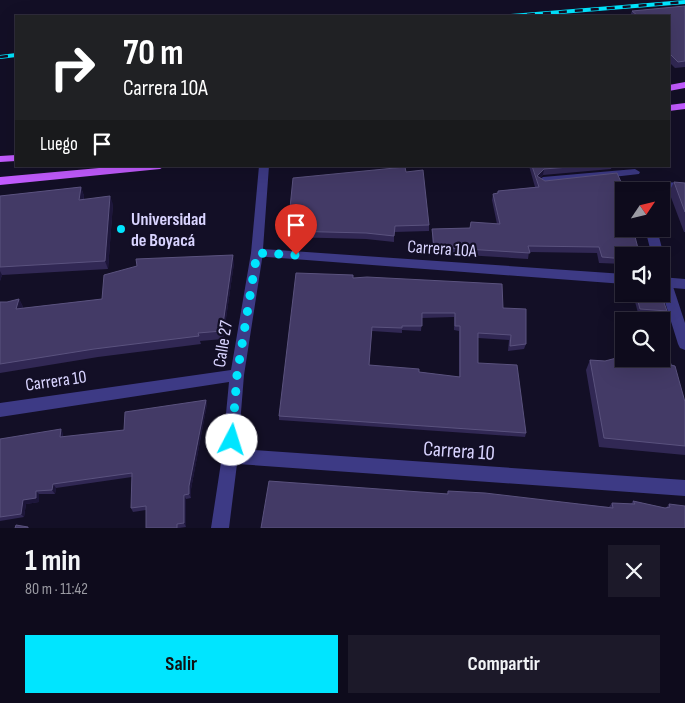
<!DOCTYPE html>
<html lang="es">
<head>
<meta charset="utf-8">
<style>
  body { margin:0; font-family:"Sofia Sans Condensed",sans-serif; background:#1c1929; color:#f1f3f6; height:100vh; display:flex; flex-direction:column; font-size:19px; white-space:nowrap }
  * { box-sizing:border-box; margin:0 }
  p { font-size:16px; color:#9b9ba3 }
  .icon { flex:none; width:28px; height:28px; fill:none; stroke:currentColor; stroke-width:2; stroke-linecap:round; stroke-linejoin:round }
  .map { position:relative; height:528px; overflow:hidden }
  .side { display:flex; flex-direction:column; background:#0e0b1c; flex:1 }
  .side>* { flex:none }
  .hud { position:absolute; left:15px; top:15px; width:655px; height:152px; border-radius:0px; box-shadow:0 5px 20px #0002,0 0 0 1px #2e2b3b; background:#202124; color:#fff; overflow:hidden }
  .needle { width:32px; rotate:55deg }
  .fabs { position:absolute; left:615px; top:182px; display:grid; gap:10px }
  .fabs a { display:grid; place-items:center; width:55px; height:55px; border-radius:0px; background:#0e0b1c; box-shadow:0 5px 20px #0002,0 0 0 1px #2e2b3b; font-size:25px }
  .pin { position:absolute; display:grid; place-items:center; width:42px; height:42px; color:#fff; margin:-51px -21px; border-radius:50% 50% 50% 0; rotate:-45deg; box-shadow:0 0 5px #0007 }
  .pin .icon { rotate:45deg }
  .me { position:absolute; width:55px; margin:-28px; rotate:5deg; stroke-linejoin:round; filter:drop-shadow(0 0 4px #0008) }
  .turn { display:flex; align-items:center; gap:18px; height:105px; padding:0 25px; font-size:22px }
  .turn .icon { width:65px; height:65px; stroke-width:2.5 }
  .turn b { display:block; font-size:35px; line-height:42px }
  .then { display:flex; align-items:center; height:48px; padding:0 25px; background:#0003; gap:10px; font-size:19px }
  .round { display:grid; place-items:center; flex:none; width:52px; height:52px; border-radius:0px; background:#1c1929 }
  .overview { display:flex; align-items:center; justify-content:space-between; height:85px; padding:0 25px }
  h1 { font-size:30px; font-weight:700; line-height:38px }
  .primary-button { display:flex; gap:10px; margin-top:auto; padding:10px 25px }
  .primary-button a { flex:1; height:58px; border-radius:0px; background:#00e5ff; color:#111; font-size:20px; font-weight:700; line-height:58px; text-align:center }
  .primary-button a+a { background:#1c1929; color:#f1f3f6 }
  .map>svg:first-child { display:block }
</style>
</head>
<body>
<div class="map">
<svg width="685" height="528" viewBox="0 0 685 528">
  <rect width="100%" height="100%" fill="#130f26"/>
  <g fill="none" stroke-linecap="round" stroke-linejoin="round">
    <path fill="#3d3a85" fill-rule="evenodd" d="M635 169 640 172 639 174 543 185 537 181 543 177Z
      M639 181 685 183V191L635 188 633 185Z
      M645 229H657L664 256 662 259 661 256H652Z
      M257 249 263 253 244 375 238 449 685 480V496L237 464 229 528H211L222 456 229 382 0 417V403L231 370 251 253Z
      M661 263 665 265 667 268 685 323V350L680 348 678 344 661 289Z"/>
    <path fill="#3d3a85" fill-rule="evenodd" d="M259 166H269L263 249 624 274V284L253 256 251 253Z
      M661 277 685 279V289L661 287Z"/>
    <path fill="#c25bff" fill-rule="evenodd" d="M685 82V88L669 91V85Z
      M685 103V109L669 111V105Z
      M16 155V161L0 162V156Z
      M121 166H165L160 169 0 185V177Z"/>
    <defs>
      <path id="rail" d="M511 16 685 2
        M0 57 16 55"/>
    </defs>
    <use href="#rail" stroke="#00e5ff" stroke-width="4"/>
    <use href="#rail" stroke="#130f26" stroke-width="2.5" stroke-dasharray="8" stroke-linecap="butt"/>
  </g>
  <path fill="#312854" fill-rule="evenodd" d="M685 6V67L675 68 669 62V16H630L632 11Z
    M529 166H612L611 169 543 175 540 178 639 252 637 256H624V264L599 263 597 253 529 252 528 259 433 253 432 235V229L469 228 497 224 492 200 493 194H497L498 191 535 187Z
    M406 172 429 225V231L394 232V242L366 239 286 237V231L290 208Z
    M674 182 685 183V232H684L669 192Z
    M81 187 84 196V199L113 204 108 269 2 275 0 281V196Z
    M234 263 223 339 200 341 201 344 98 357 0 373V302H7L19 299 23 307V308L102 299Z
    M353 278 503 308 526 344 524 349 508 351 509 340 478 338V363L526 433 525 437 279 420V416ZM454 317V330L459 331V377L419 372 369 365 372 331 402 333V330L421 331 422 318Z
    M633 294H661L667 311 664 315 638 313Z
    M590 360 671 365 685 402V455L599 447 586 370Z
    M206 400 207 404 191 489V498L186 499V527L179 528H146V510L133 512 131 508 132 477 56 488 55 494H39V502L26 504 24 517 0 521V439L63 433V437L124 430Z
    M448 491 609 507 612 503 631 504 633 501 666 508 669 504 685 528 447 494Z"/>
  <path fill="#1d163a" d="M544 169 543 175 536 181 537 176Z
    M81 187 84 196 82 208 79 200Z
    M110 196 113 204 108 269 105 261Z
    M233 255 234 263 223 339 222 331Z
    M0 271 2 275 0 281Z
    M19 299 23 307 20 317 16 309Z
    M206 400 207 404 191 489V498L189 494V486Z
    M61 429 63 433 62 441 60 437Z
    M53 484 56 488 55 494 52 490Z
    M36 491 39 494V502L26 504 24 517 21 514 23 500Z
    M184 495 186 499V527L184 523Z"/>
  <path fill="#433a66" stroke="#5a527e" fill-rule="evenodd" d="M685 6V61L678 62 669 53V16H638L632 11Z
    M532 166H581L544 169 537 176 545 181 617 173 625 191H624V229H633L639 252H636L637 256H624V259L602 257 599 247 528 246 530 253 434 247 432 229 470 228 471 222 500 224 493 194 498 193V191L539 187Z
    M405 167 406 172 423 170 429 225 395 226 394 236 366 233 286 231 290 208 293 178Z
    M674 182 685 183V212Z
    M81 187 79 200 110 196 105 261 0 267V196Z
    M233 255 222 331 198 333 199 336 94 349 0 364V302H7L19 299 16 309 102 299 104 275 137 266 136 259Z
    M296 273 353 275V278L367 277 502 284 503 308 526 309V344L510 346 511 335 478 333V363L517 365 526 433 279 416ZM422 313H455V326H460V377L419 372V369L369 365 372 327 402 328V326H422Z
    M636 294H661L667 311 640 309Z
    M661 355H669L671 365 675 366 685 402V446L604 438 590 360 605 361 624 356V359H661Z
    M206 400 189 486V494L184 495V523L177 524V528H146V506L131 508 132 473 53 484 52 490 36 491V498L23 500 21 514 0 517V439L61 429 60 437 124 430 125 412Z
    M269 481 448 494V491L485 493 613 508 612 503 635 504 633 501 665 508 670 507 669 504 685 506V528H261Z
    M16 525 28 527V528H15Z"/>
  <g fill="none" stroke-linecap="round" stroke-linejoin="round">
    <path stroke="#00e5ff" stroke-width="9" stroke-dasharray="0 16.2" d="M232 440 237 375 257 253 296 255"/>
  </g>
  <circle fill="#00e5ff" stroke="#130f26" stroke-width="2" cx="121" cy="229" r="5"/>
  <g text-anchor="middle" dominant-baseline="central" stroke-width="4.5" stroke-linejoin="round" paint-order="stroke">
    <g font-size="18" font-weight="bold" fill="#d9d4ff" stroke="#130f26" text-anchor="start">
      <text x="131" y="219">Universidad<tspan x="131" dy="21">de Boyacá</tspan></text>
    </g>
    <g font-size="18" fill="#d9d4ff" stroke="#130f26">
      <text transform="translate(442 249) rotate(4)">Carrera 10A</text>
      <text transform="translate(223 344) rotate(-81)">Calle 27</text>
      <text transform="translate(56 381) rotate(-8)">Carrera 10</text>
    </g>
    <g font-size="21" fill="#d9d4ff" stroke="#130f26">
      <text transform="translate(459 451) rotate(4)">Carrera 10</text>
    </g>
  </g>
</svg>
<div class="fabs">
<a><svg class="needle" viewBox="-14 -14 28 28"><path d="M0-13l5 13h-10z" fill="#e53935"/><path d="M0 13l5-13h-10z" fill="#9b9ba3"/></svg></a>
<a><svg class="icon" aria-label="sound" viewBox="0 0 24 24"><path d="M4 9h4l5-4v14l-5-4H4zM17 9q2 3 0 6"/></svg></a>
<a><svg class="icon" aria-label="search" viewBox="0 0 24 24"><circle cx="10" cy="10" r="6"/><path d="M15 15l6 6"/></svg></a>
</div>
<div class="pin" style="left:296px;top:255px;background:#d93025"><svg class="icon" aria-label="arrive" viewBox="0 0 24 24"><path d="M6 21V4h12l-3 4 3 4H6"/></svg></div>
<svg class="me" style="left:232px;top:440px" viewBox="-20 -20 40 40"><circle r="19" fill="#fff"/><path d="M0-13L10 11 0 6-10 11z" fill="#00e5ff"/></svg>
<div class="hud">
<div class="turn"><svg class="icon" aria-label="right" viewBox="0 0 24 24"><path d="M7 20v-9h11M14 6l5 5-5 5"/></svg><div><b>70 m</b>Carrera 10A</div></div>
<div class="then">Luego<svg class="icon" aria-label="arrive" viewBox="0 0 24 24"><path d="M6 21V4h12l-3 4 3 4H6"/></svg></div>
</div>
</div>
<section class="side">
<div class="overview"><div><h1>1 min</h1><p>80 m · 11:42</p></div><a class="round"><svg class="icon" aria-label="close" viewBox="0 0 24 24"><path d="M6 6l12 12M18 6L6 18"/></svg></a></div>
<div class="primary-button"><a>Salir</a><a>Compartir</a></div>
</section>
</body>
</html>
